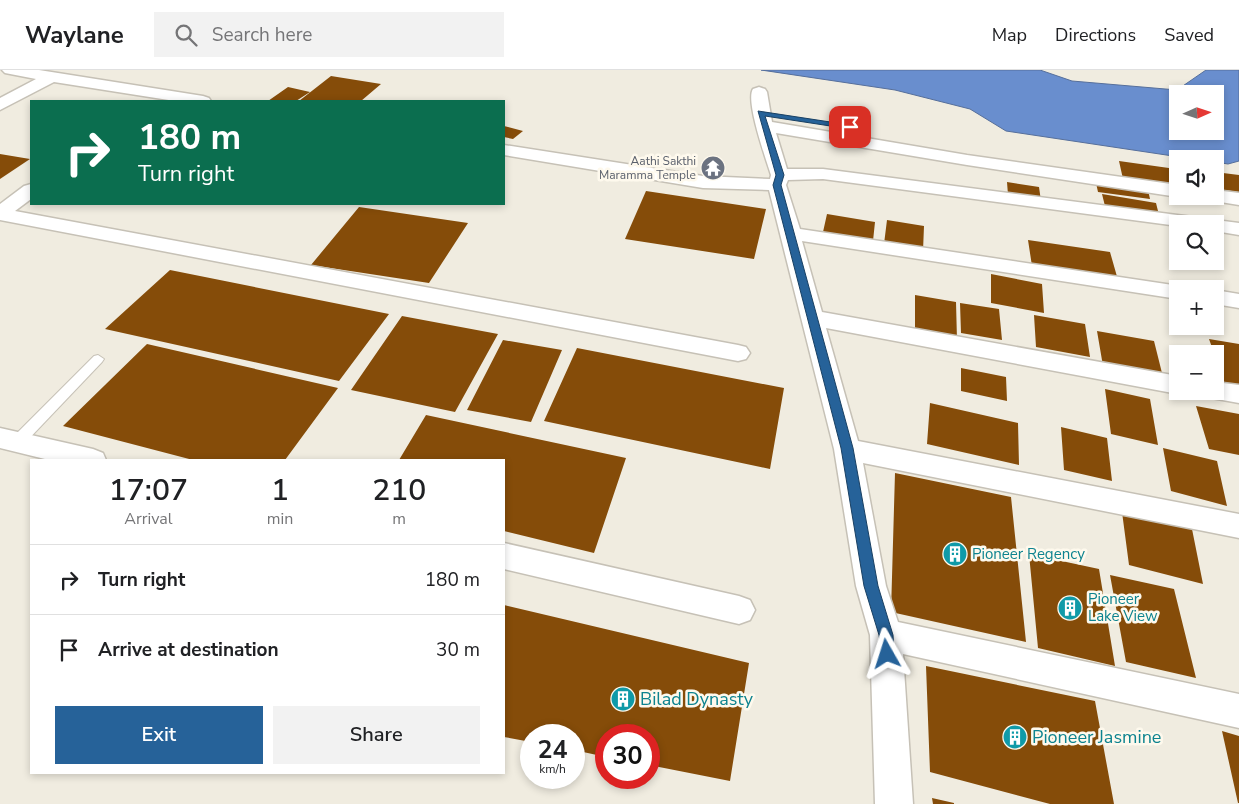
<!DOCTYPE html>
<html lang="en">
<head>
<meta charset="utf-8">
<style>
  body { margin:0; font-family:"Nunito Sans",sans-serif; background:#f2f2f2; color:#202124; height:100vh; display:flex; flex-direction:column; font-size:19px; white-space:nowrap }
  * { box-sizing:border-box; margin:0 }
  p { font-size:16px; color:#757577 }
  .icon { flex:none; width:28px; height:28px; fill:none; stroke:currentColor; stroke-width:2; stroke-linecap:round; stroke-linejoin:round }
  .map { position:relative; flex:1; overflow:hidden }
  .drawer { position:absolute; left:30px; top:389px; width:475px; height:315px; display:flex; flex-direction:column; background:#fff; border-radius:0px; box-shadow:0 2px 8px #0003 }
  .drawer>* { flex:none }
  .hud { position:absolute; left:30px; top:30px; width:475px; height:105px; border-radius:0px; box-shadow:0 2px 8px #0003; background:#0b6e4f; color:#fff; overflow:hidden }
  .needle { width:32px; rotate:87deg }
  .buttons { position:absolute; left:1169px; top:15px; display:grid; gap:10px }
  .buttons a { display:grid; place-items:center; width:55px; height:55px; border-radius:0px; background:#fff; box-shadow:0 2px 8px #0003; font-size:25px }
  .speed { position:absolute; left:520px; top:654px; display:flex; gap:10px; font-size:25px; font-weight:700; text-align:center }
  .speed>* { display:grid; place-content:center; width:65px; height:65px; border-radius:50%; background:#fff; box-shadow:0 2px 8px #0003; line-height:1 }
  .speed small { font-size:12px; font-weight:400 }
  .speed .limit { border:8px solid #d22; background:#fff; color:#111 }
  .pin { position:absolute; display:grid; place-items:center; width:42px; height:42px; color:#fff; margin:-21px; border-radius:10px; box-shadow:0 2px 8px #0006 }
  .me { position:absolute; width:55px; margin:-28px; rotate:354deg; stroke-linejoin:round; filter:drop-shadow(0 0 4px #0008) }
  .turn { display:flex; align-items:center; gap:18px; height:105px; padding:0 25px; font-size:22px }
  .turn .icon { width:65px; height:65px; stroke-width:2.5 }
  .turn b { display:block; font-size:35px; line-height:42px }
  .eta { display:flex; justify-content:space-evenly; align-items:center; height:85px; text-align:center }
  .eta b { font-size:30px; font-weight:600; line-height:35px }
  .button { display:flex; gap:10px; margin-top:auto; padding:10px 25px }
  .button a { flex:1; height:58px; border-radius:0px; background:#266299; color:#fff; font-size:20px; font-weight:600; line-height:58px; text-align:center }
  .button a+a { background:#f2f2f2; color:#202124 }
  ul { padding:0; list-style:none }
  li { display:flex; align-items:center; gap:15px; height:70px; padding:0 25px; border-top:1px solid #e0e0e0 }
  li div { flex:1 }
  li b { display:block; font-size:19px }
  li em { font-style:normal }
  header { display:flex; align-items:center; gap:30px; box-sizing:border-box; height:70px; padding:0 25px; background:#fff; border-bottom:1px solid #e0e0e0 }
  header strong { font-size:24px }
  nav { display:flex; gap:28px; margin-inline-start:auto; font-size:18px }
  .search { width:350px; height:45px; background:#f2f2f2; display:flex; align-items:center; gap:12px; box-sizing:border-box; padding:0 18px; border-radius:0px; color:#757577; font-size:19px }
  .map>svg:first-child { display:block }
</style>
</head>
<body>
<header>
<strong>Waylane</strong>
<div class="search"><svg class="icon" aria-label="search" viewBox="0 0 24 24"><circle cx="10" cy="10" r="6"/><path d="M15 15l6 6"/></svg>Search here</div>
<nav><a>Map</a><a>Directions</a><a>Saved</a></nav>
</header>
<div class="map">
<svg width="1239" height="734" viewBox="0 0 1239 734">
  <rect width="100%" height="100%" fill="#f0ece0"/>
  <path fill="#698ece" stroke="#566f9b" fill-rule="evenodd" d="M761 0H1040L1072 11 1177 20 1206 0H1239V91L1228 94 1215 92V89H1193L1006 61 970 39 895 20ZM1178 24H1215V61H1178Z"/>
  <path fill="#854c09" d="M331 6 381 14 361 31H299Z
    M288 17 310 22 296 31H268Z
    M504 56 523 61 513 69 504 67Z
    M0 84 30 89 0 109Z
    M1119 91 1176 99 1178 118 1123 109Z
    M1215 102 1239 105V122L1218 119 1215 112Z
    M1007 112 1039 117 1041 131 1008 125Z
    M1096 113 1148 120 1150 129 1098 122Z
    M646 121 766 139 754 189 625 169Z
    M1102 124 1156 133 1159 145 1105 136Z
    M359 137 468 153 429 213 311 195Z
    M827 144 875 152 873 171 823 162Z
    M887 150 924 156 923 181 884 174Z
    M1028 170 1110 182 1118 210 1032 196Z
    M170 200 389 244 339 311 105 259Z
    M991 204 1042 214 1044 243 991 233Z
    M915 225 956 232 957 270 915 263Z
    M960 233 999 239 1002 270 961 263Z
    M1034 245 1085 254 1090 287 1036 277Z
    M402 246 498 264 455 342 351 320Z
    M1097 261 1154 271 1163 307 1103 296Z
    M1209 269 1239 274V317L1225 314Z
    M503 270 562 280 531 352 467 340Z
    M147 274 338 318 285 390H193L63 356Z
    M577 278 784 318 770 399 544 351Z
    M961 298 1006 307 1007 331 961 321Z
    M1105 319 1150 329 1158 375 1111 364Z
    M930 333 1018 353 1019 395 927 374Z
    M1196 336 1239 344V385L1209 379Z
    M426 345 626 388 594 483 504 461V390H399Z
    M1061 357 1107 368 1112 411 1064 400Z
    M1163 378 1217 391 1227 436 1171 421Z
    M895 403 1011 427 1026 572 891 542Z
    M1122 442 1192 459 1203 514 1129 495Z
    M1029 484 1099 499 1115 596 1038 578Z
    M1110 505 1174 519 1196 608 1126 592Z
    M504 535 749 593 730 711 649 695V665H606V687L574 680V665H531V672L504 667Z
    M926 596 1095 631 1114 734H1050L930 702Z
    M1222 661 1239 666V733H1238Z
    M932 728 954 733V734H933Z"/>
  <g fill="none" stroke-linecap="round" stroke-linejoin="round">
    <defs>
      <path id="lane" d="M98 285 104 289 102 292 22 376 17 377 12 376 10 372 12 368 94 286Z"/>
      <path id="street" d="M2 0H39L203 26 209 28 211 31H175L54 12 0 40V28L36 9 5 3Z
        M759 17 765 19 767 22 772 52 967 85 1178 115V126H1180L1178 127 967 95 776 63 787 99H823L1239 153V165L1215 161V154H1178V156L823 109 788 110 786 115 800 159 1186 217 1187 219H1178V229L802 171 822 242 1178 306V321H1187L1178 324 826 258 858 371 1239 444V468L863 393 886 516 898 552 1239 624V658L903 584 913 734H875L870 565 856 516 834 379 769 120 703 118 504 85V75L703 106 770 109 771 105C766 89 745 30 753 19Z
        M31 114V129L15 141 738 275 746 277 750 283 746 289 738 291 0 150V134L24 116Z
        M1215 120 1239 123V135L1208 130 1206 126H1215Z
        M1215 220 1239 224V238L1215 234Z
        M1215 312 1239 315V333L1206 327 1203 321H1215Z
        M0 358 93 379 103 383 106 390H49L0 378Z
        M504 473 739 526 750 530 755 540 750 550 739 554 504 499Z"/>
    </defs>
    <use href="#lane" stroke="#c6c1b6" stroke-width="2"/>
    <use href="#street" stroke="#c6c1b6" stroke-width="3"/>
    <use href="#lane" fill="#fff" fill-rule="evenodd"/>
    <use href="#street" fill="#fff" fill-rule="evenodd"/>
  </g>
  <path fill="#266299" stroke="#194063" d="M758 41 850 55 854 57 850 59 765 46 784 105 781 115 853 378 878 516 893 565 894 584 892 588 887 590 882 588 879 565 864 516 841 378 773 115 776 105Z"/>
  <defs>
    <symbol id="temple-disc" viewBox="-11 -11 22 22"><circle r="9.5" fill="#6b7280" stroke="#fef9ed"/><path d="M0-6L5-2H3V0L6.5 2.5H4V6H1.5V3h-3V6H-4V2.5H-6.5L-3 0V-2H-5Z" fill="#fff"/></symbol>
    <symbol id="building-disc" viewBox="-11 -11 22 22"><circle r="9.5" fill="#0f9aa8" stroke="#fef9ed"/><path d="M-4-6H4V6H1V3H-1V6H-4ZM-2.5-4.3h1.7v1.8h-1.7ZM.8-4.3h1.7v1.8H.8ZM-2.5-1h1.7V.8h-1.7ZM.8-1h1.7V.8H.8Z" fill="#fff"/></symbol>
  </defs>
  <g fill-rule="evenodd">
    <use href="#temple-disc" x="699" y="84" width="28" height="28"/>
    <use href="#building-disc" x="941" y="470" width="28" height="28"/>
    <use href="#building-disc" x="1056" y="524" width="28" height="28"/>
    <use href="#building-disc" x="609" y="615" width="28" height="28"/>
    <use href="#building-disc" x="1001" y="653" width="28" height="28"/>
  </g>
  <g text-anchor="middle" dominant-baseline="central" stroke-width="5" stroke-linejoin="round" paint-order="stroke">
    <g font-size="12" fill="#5b616d" stroke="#fef9ed" text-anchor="end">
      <text x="696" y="91">Aathi Sakthi<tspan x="696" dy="14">Maramma Temple</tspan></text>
    </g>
    <g font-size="15" fill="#0d838f" stroke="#fef9ed" text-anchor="start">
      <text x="972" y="484">Pioneer Regency</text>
      <text x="1088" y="529">Pioneer<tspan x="1088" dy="17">Lake View</tspan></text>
    </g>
    <g font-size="18" fill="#0d838f" stroke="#fef9ed" text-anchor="start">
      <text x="640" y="629">Bilad Dynasty</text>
      <text x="1032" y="667">Pioneer Jasmine</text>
    </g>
  </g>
</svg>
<div class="buttons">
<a><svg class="needle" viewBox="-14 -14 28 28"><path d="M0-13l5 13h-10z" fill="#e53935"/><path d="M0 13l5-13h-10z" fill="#757577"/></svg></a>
<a><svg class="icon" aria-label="sound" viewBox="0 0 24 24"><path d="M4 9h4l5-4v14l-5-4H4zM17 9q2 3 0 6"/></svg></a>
<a><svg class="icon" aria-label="search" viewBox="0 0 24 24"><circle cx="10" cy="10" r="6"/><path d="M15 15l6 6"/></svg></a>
<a>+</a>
<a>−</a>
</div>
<div class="speed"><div>24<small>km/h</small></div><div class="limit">30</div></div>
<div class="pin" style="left:850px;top:57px;background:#d93025"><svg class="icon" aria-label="arrive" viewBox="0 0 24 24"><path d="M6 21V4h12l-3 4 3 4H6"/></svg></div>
<svg class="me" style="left:887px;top:584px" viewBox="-20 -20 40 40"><path d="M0-17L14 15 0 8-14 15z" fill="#266299" stroke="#fff" stroke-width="4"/></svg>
<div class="hud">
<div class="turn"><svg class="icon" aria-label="right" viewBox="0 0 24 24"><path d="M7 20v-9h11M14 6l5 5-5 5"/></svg><div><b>180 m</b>Turn right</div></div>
</div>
<section class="drawer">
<div class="eta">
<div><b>17:07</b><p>Arrival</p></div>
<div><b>1</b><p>min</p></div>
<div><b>210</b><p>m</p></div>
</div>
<ul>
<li><svg class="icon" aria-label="right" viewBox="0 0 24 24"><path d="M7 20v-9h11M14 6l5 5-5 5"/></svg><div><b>Turn right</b></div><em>180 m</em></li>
<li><svg class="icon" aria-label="arrive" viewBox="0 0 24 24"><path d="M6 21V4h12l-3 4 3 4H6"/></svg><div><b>Arrive at destination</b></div><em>30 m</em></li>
</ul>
<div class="button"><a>Exit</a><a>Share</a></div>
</section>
</div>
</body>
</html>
